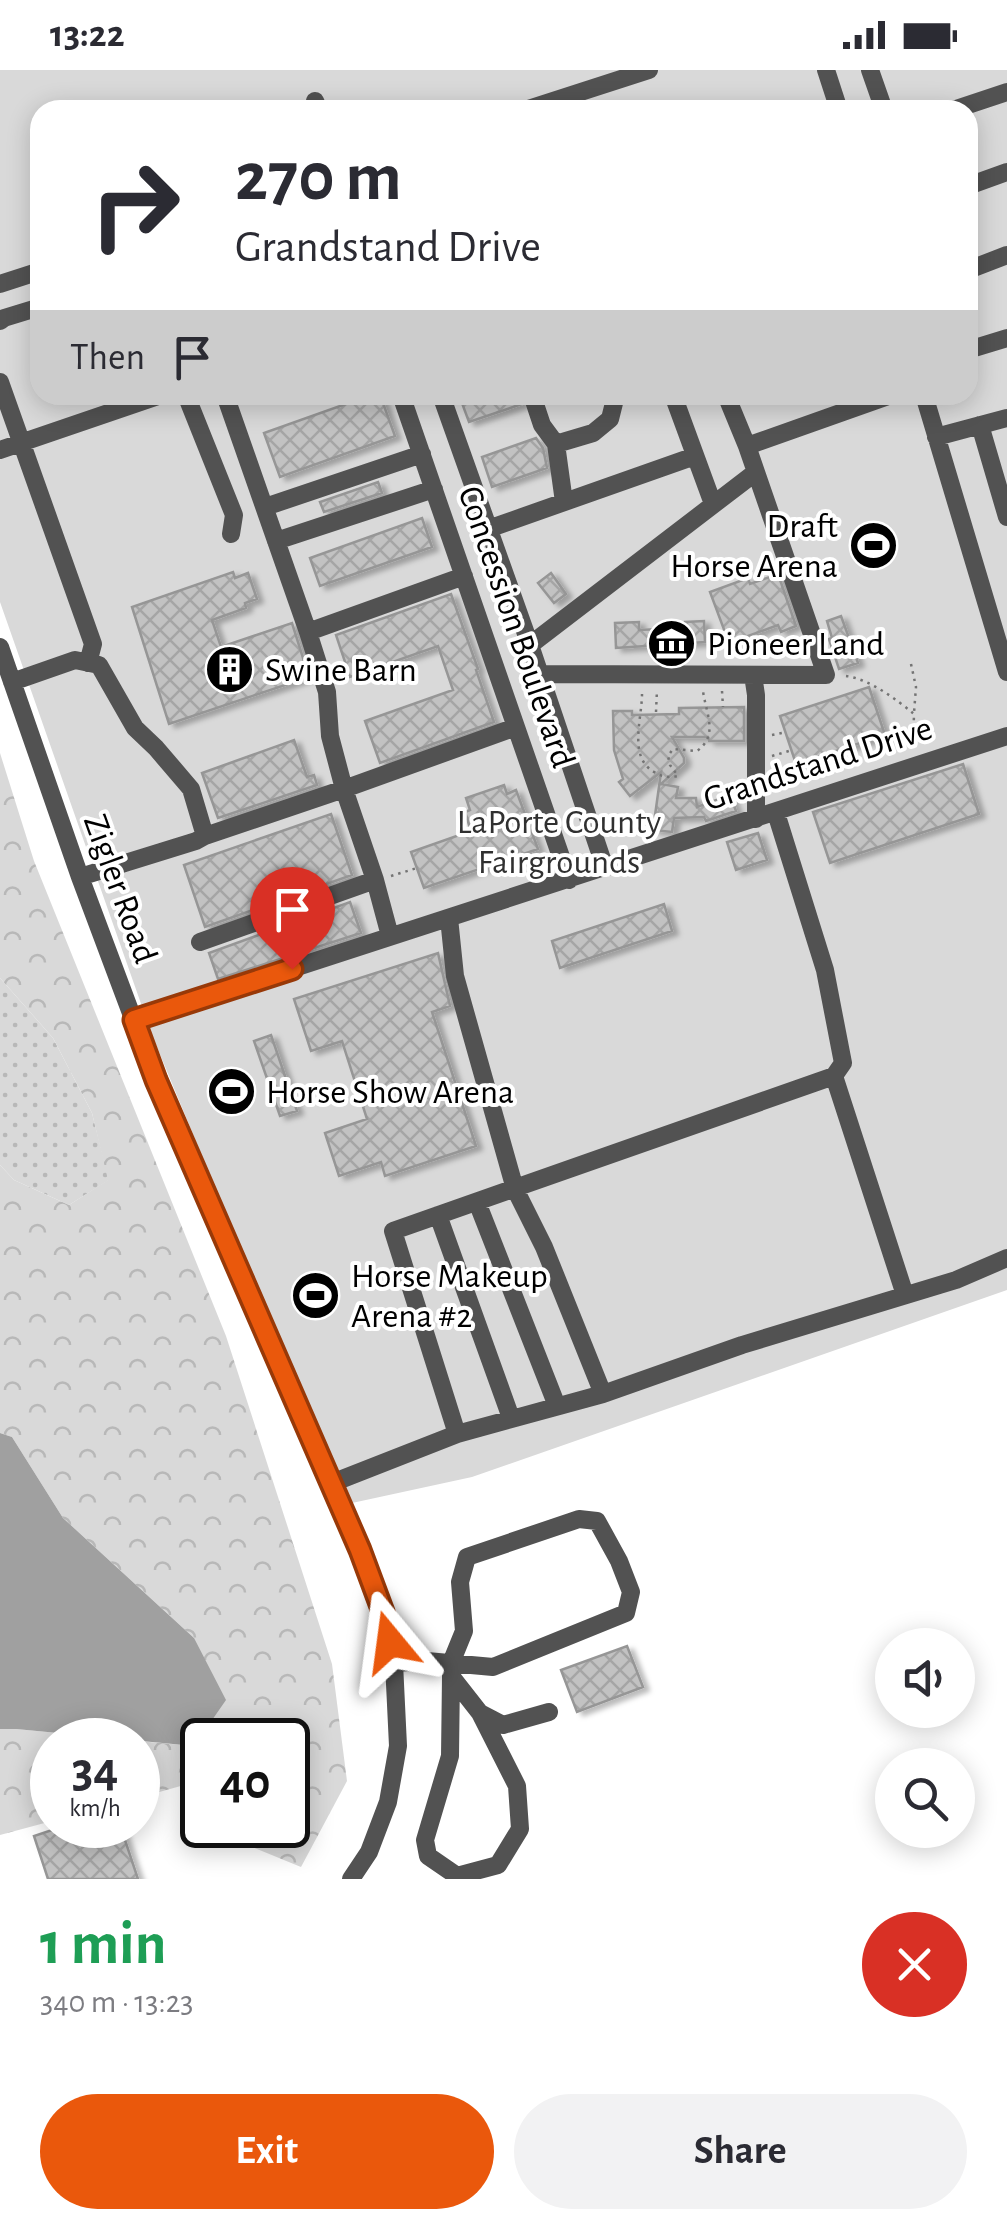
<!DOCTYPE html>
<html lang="en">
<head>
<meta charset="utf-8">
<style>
  body { margin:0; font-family:"Alegreya Sans",sans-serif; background:#f2f2f3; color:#2b2b33; height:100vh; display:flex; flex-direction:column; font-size:38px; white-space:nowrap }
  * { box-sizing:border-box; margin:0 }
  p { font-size:32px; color:#7c7c81 }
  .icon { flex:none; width:55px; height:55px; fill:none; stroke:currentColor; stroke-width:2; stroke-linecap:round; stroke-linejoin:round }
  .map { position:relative; height:1809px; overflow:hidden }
  .panel { display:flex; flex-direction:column; background:#fff; flex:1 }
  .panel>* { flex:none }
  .top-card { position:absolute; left:30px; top:30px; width:948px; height:305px; border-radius:30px; box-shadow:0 5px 25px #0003; background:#fff; color:#2b2b33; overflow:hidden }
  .buttons { position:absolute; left:875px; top:1558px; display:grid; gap:20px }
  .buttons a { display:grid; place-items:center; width:100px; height:100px; border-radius:50%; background:#fff; box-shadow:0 5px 25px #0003; font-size:50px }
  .speed { position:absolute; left:30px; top:1648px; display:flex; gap:20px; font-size:50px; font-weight:700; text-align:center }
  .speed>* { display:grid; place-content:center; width:130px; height:130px; border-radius:50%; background:#fff; box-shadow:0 5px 25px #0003; line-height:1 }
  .speed small { font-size:25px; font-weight:400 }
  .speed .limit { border:5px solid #111; border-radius:15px; background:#fff; color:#111 }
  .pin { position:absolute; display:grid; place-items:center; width:85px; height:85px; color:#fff; margin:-102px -42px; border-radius:50% 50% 50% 0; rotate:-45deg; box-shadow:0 0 10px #0007 }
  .pin .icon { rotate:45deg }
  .me { position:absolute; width:110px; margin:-55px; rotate:344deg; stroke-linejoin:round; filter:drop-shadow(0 0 8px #0008) }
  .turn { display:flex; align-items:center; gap:35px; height:210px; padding:0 40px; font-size:45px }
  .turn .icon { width:130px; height:130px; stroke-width:2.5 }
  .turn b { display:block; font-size:70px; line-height:85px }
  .then { display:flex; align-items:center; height:95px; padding:0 40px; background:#0003; gap:20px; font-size:38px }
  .round { display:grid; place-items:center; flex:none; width:105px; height:105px; border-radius:52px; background:#f2f2f3 }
  .headline { display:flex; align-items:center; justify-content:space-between; height:170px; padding:0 40px }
  h1 { font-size:60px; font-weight:700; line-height:75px; color:#1e9e55 }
  .cta { display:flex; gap:20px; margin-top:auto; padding:20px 40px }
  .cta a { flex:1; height:115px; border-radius:60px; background:#ea580c; color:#fff; font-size:40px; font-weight:700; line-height:115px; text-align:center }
  .cta a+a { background:#f2f2f3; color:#2b2b33 }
  .status { display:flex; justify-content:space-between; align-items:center; height:70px; padding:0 50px; background:#fff; direction:ltr }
  .status svg { height:28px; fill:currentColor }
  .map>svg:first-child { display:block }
</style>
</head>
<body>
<div class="status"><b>13:22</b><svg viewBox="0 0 49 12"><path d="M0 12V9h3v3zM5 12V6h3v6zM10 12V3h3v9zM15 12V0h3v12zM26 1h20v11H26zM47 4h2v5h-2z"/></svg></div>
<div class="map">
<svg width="1007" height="1809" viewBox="0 0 1007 1809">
  <defs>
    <pattern id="grass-dots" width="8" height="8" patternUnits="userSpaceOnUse" patternTransform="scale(2.5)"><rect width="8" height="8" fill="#d9d9d9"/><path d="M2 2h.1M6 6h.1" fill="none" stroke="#b8b8b8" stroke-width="1.8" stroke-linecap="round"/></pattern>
    <pattern id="forest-crowns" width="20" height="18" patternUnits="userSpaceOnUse" patternTransform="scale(2.5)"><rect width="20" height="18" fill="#d9d9d9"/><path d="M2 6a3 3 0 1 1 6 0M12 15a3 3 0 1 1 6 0" fill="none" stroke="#b8b8b8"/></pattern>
    <pattern id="building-cross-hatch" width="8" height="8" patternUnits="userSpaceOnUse" patternTransform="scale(2.5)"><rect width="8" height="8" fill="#c2c2c2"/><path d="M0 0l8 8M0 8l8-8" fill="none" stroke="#a5a5a5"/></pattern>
    <filter id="shadow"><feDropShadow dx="6" dy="3.5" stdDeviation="2.5" flood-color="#0004"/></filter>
  </defs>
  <rect width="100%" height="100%" fill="#fff"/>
  <path fill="url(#grass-dots)" d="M0 908 53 968 92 1043 109 1110 69 1135 14 1110 0 1095Z"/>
  <path fill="url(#forest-crowns)" d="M0 683 34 791 226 1266 332 1594 347 1711 301 1797 250 1776 242 1755H288V1670H202V1710L138 1728V1671L194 1676V1568L63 1448 12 1367 0 1363V1095L14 1110 69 1135 108 1110 92 1043 53 968 0 908Z
    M0 1659H16L130 1670H52V1751L0 1765Z"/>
  <path fill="#d9d9d9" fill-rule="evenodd" d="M0 0H1007V1220L472 1407 352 1433 278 1270 152 965 0 532ZM40 40H968V325H40Z"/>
  <path fill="#a0a0a0" d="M0 1363 12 1367 63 1448 194 1568 226 1630 194 1676 16 1659H0Z"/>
  <path fill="url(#building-cross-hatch)" stroke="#969696" stroke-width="2.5" filter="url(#shadow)" d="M371 325H380L395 366 280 407 264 363Z
    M459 325H520L522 334 469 352Z
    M536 368 543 378 547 398 492 417 482 387Z
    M378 412 382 423 324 442 320 432Z
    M422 448 432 477 320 516 310 488Z
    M233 502 235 508 248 503 257 529 245 533 246 538 212 550 221 577 292 553 309 607 169 654 132 537Z
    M551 503 566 524 554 533 538 513Z
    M778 504 796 556 781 562 778 555 729 573 710 522 748 508 750 514Z
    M451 524 478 599 476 600 494 652 380 693 365 651 453 620 438 576 350 607 336 565Z
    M841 546 858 593 839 599 829 569 832 568 827 551Z
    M704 551 705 572 616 578 615 553 639 552V560L685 558V552Z
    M869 617 885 665 796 694 780 646Z
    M744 637V671H709L708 667H672L684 688V693L661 714 678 717 676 728H696L697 737 730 725 736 741 706 751 704 747 674 748 672 762 653 760 661 702 630 726 619 712 623 709 614 680 613 641H632V645L679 644V638Z
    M294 670 307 707 314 705 317 715 218 748 202 703Z
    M963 694 979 744 830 793 813 742Z
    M504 715 507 724 516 720 538 779 424 818 411 782 471 761 465 742 470 740 466 728Z
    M331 744 352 805 205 857 184 795Z
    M758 763 767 790 736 800 727 772Z
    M350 832 361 863 218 909 209 883Z
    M664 834 672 861 560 898 552 871Z
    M438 883 450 936 432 942 476 1076 385 1106 381 1092 339 1106 325 1063 367 1049 342 971 311 981 294 929Z
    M271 965 297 1041 280 1046 254 971Z
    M627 1576 643 1617 577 1642 561 1600Z
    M67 1755H120L138 1809H48L34 1766Z"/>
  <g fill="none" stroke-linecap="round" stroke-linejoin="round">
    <path stroke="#747474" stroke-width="2.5" stroke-dasharray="2.5 5" stroke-linecap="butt" d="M911 594 916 617 914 643
      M846 606C869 609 896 629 914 644L913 677
      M722 621 723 637
      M642 624C642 649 628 687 654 702 663 707 668 708 678 706L670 695 668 686 673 679 697 681C719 665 706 644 703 621
      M656 642 657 620
      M772 665 782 663
      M772 686 789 681
      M391 806 417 798"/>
    <path stroke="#525252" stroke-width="18" d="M826 0 839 40
      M870 0 884 40
      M315 31 319 40
      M525 40 649 0
      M953 40 1007 22
      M968 116 1007 102
      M968 200 1007 185
      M0 214 40 201
      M0 251 4 248 40 237
      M968 280 1007 268
      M0 312 93 574 88 593
      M186 325 234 445 231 464
      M225 325 308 562 327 622 330 666 344 719 375 810 390 866
      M401 325 569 810
      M441 325 530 575 605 798
      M532 325 542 355 556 374
      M673 325 713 434
      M924 325 1007 602
      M980 355 1007 447
      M936 367 1007 348
      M747 376 891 325
      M0 380 161 325
      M564 432 556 374 593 363 610 349 616 325
      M265 437 422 384
      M488 459 695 386
      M276 471 434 419
      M308 562 464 506
      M530 575 756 402
      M0 577 80 807 156 1010 269 1275 332 1413 386 1551 394 1593 398 1676 388 1732 369 1782 351 1809
      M539 604 826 605 747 376 726 325
      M753 605 756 625V749
      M12 612 75 590 99 595 135 658 156 678 191 719 205 766 196 771 80 807
      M776 743 825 900 843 993 834 1006 905 1225
      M205 766 344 719 516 657
      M449 848 455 906 515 1119 544 1177 603 1324
      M200 872 375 810
      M134 950 1007 666
      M477 1132 557 1336
      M438 1145 511 1348
      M457 1364 393 1161 834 1006
      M332 1413 457 1364 603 1324 742 1275 956 1210 1007 1188
      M394 1593 427 1591 493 1597 626 1543 631 1522 619 1491 597 1451 579 1449 467 1487 460 1512 464 1561 451 1593V1606L480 1643 503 1655 549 1642
      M451 1606 450 1686 425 1770 428 1786 457 1806 498 1795 520 1759 517 1716 480 1643"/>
  </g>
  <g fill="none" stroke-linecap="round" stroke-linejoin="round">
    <defs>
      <path id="route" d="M292 899 134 950 156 1010 360 1480 386 1550 390 1572"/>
    </defs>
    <use href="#route" stroke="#983908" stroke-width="25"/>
    <use href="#route" stroke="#ea580c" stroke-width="18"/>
  </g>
  <defs>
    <symbol id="stadium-disc" viewBox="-11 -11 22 22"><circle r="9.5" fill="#000" stroke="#fff"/><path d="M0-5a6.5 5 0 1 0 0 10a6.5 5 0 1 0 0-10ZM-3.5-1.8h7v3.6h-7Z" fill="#fff"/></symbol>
    <symbol id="museum-disc" viewBox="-11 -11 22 22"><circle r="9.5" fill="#000" stroke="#fff"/><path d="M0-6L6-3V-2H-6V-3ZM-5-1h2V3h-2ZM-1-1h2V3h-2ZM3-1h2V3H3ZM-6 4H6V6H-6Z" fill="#fff"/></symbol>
    <symbol id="building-disc" viewBox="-11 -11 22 22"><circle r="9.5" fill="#000" stroke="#fff"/><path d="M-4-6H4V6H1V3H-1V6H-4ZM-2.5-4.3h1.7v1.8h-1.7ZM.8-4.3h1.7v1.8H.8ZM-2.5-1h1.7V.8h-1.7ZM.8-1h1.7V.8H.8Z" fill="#fff"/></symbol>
  </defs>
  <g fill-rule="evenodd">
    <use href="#stadium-disc" x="846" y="448" width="55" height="55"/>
    <use href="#museum-disc" x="644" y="546" width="55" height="55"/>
    <use href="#building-disc" x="202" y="572" width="55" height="55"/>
    <use href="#stadium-disc" x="204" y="994" width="55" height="55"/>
    <use href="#stadium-disc" x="288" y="1198" width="55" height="55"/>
  </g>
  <g text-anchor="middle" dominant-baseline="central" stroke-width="8" stroke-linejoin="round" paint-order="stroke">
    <g font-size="35" fill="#000" stroke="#fff" text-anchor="start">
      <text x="838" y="456" text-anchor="end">Draft<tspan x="838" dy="40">Horse Arena</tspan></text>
      <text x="707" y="574">Pioneer Land</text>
      <text x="265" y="600">Swine Barn</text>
      <text x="266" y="1022">Horse Show Arena</text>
      <text x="351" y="1206">Horse Makeup<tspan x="351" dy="40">Arena #2</tspan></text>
    </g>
    <g font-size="35" fill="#000" stroke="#fff">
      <text transform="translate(516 557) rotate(71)">Concession Boulevard</text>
      <text transform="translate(818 694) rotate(-18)">Grandstand Drive</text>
      <text transform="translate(120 819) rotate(70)">Zigler Road</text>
    </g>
    <g font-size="35" fill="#303030" stroke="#fff">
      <text x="559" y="752">LaPorte County<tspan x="559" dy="40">Fairgrounds</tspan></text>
    </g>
  </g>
</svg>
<div class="buttons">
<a><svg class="icon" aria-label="sound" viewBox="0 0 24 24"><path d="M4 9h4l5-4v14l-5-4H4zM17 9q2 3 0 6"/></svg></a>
<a><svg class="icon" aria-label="search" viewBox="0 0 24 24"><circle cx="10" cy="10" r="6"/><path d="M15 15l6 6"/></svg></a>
</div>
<div class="speed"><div>34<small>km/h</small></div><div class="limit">40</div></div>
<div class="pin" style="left:292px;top:899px;background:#d93025"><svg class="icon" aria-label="arrive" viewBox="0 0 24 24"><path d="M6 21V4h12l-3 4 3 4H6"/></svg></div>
<svg class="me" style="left:390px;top:1572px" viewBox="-20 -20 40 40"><path d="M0-17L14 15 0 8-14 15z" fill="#ea580c" stroke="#fff" stroke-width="4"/></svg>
<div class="top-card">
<div class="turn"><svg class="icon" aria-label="right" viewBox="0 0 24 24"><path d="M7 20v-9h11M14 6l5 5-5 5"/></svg><div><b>270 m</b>Grandstand Drive</div></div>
<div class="then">Then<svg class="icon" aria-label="arrive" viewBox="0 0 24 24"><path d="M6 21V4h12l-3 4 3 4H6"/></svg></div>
</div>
</div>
<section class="panel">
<div class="headline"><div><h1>1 min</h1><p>340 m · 13:23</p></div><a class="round" style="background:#d93025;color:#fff"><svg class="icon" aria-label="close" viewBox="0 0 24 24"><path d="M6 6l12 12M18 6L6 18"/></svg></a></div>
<div class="cta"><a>Exit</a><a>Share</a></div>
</section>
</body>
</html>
